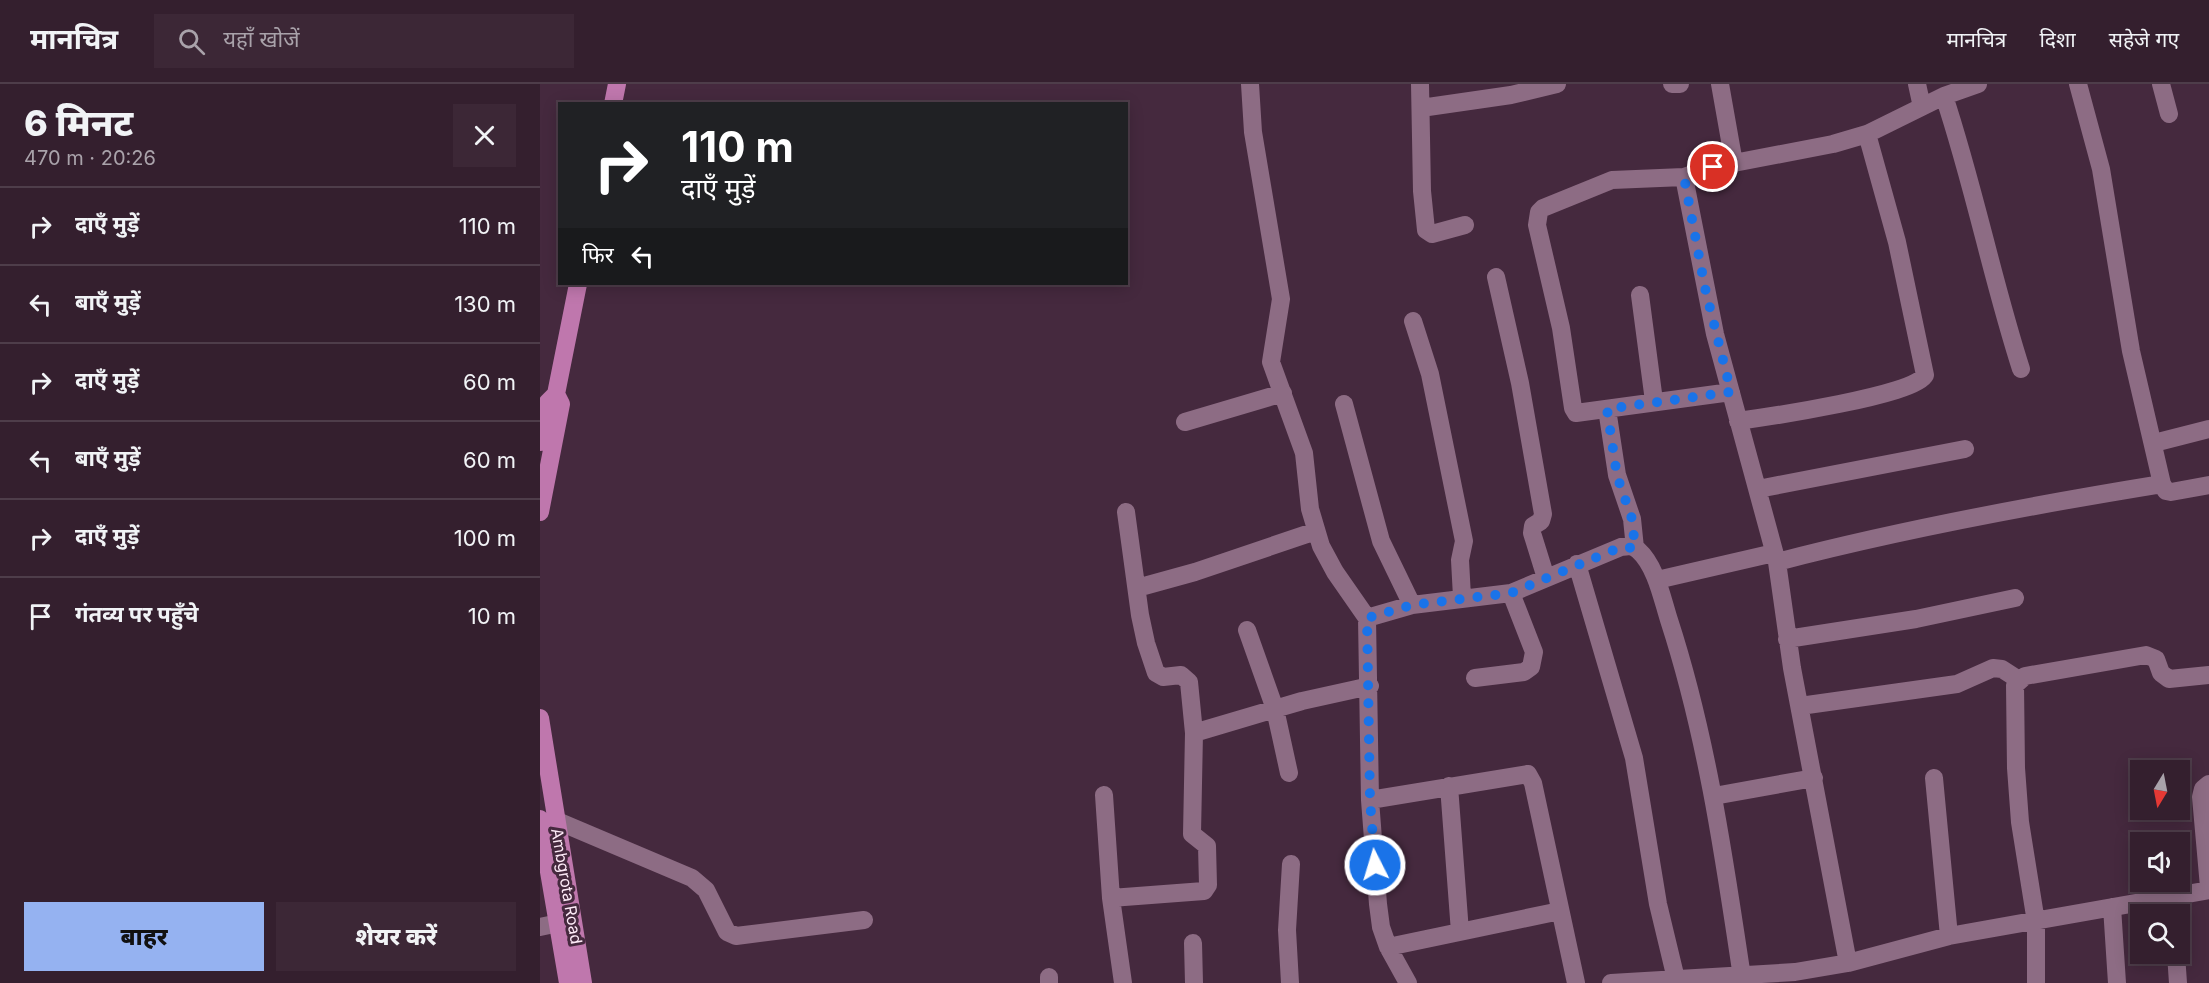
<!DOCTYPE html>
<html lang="hi">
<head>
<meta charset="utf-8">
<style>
  body { margin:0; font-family:Inter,"Noto Sans Devanagari",sans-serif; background:#3c2736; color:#f1f3f6; height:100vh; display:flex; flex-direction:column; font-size:22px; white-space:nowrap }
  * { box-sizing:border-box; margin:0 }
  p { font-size:20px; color:#a9a2aa }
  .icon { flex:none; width:33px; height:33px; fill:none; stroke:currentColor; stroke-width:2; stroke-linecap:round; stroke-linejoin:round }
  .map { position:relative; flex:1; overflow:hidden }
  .panel { display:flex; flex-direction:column; background:#341f2e; width:540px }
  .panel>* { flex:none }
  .hud { position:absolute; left:18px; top:18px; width:570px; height:183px; border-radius:0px; box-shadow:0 3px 15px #0003,0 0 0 2px #4e3d4a; background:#202124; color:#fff; overflow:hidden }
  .needle { width:39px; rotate:190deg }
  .buttons { position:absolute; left:1590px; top:676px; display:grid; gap:12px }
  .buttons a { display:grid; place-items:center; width:60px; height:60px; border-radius:0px; background:#341f2e; box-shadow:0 3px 15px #0003,0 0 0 2px #4e3d4a; font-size:30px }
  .pin { position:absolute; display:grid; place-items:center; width:51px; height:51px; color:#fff; margin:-26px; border:3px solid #fff; border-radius:50%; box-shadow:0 2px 6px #0007 }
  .me { position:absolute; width:66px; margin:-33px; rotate:355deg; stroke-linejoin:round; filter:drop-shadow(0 0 4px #0008) }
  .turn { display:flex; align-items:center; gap:21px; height:126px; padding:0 24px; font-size:27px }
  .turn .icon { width:78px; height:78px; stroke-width:2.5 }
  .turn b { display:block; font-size:42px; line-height:51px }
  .then { display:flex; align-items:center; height:57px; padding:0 24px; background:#0003; gap:12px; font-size:22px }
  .round { display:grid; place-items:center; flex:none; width:63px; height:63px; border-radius:0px; background:#3c2736 }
  .headline { display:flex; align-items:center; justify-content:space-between; height:102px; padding:0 24px }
  h1 { font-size:36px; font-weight:800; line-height:45px }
  .action { display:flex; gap:12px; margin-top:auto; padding:12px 24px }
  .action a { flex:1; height:69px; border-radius:0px; background:#95b2f1; color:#111; font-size:24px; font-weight:800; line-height:69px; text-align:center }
  .action a+a { background:#3c2736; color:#f1f3f6 }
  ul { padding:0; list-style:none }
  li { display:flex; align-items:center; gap:18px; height:78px; padding:0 24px; border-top:2px solid #4e3d4a }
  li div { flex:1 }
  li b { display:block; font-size:22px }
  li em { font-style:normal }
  header { display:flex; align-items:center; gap:36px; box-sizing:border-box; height:84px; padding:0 30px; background:#341f2e; border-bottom:2px solid #4e3d4a }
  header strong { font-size:28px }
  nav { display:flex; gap:33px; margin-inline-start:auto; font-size:21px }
  .search { width:420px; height:54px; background:#3c2736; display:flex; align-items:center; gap:15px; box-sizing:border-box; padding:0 21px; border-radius:0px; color:#a9a2aa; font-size:22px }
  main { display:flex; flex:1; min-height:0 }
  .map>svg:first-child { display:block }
</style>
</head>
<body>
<header>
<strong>मानचित्र</strong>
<div class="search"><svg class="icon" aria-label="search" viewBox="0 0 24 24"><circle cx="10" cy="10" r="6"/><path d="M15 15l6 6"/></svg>यहाँ खोजें</div>
<nav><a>मानचित्र</a><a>दिशा</a><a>सहेजे गए</a></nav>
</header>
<main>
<section class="panel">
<div class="headline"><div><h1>6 मिनट</h1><p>470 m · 20:26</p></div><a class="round"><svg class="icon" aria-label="close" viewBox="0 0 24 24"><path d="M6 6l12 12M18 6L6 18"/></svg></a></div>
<ul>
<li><svg class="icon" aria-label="right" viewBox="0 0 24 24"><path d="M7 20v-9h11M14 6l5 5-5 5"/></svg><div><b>दाएँ मुड़ें</b></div><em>110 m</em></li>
<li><svg class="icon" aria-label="left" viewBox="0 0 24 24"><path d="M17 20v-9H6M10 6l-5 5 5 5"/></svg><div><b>बाएँ मुड़ें</b></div><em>130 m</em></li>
<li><svg class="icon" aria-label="right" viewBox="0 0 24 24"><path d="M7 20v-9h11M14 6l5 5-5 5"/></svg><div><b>दाएँ मुड़ें</b></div><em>60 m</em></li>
<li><svg class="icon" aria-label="left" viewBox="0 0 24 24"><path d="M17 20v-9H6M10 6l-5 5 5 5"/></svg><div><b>बाएँ मुड़ें</b></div><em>60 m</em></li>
<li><svg class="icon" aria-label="right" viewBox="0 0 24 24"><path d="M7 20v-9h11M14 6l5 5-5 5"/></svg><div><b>दाएँ मुड़ें</b></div><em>100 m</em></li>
<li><svg class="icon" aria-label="arrive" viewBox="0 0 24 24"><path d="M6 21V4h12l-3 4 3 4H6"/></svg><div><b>गंतव्य पर पहुँचे</b></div><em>10 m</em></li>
</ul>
<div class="action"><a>बाहर</a><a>शेयर करें</a></div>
</section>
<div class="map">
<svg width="1669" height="899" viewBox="0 0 1669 899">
  <rect width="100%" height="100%" fill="#45293e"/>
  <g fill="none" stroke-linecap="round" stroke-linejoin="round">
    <path stroke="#8d6c84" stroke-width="18" d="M710 0 713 48 741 215 731 278 764 369 770 425 781 462 795 488 827 534 830 716 838 820 841 843 848 863 868 899
      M880 0 882 107 886 146 892 150 925 141
      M1132 0H1140
      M1180 0 1194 79
      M1377 0 1382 23
      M1538 0 1561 85 1591 267 1622 400 1626 407 1631 408 1669 401
      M1621 0 1629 30
      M1404 12C1434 102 1452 195 1481 285
      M881 24 971 11 1017 0
      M1144 93 1175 250 1237 478 1252 584 1308 879
      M956 193 980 299 1003 430 1001 437 993 442 992 449 1006 494
      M1100 211 1114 317
      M873 237 890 290 924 457 920 476 922 513
      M1191 308 1036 329 1033 324 1021 244 997 141 999 128 1003 124 1072 96 1144 93 1173 83 1293 60 1327 50 1404 12 1438 0
      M804 320 841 457 872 521
      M1067 325 1077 391 1092 435 1095 464
      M1198 337C1227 333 1376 311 1385 291L1357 158 1327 50
      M645 338 743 309
      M1614 359 1669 345
      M1218 405 1425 365
      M1237 478C1363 445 1493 421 1622 400
      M1037 480 1094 674 1118 820 1137 899
      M1117 496 1234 469
      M597 504 655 488 776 447
      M827 534 872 521 971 509 1081 463C1088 462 1092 461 1098 466 1116 482 1122 514 1129 536 1167 653 1184 773 1202 893
      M707 546 735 625 749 689
      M1247 555 1376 535 1475 514
      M935 594 984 588 991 583 994 568 971 509
      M1260 622 1417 600 1453 584 1462 585 1479 596
      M654 649 762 617 830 602
      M1394 694 1409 852
      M1669 700 1663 705 1661 713 1669 803
      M909 702 920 848
      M564 711 571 814 583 899
      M1174 712 1274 694
      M830 716 988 690 993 699 1036 899
      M15 736 152 794 166 806 187 848 196 852 324 836
      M1632 811 1633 831
      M571 814 664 807 668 801 667 762 652 750 654 649 649 598 641 591 623 593 616 589 606 559 600 531 586 428
      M1572 823 1577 899
      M0 843 19 839
      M653 859 654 899
      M848 863 1020 827
      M1636 870 1638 899
      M509 893V899
      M750 899 747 846 751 780
      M1071 899 1255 888 1308 879 1409 852 1669 806
      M1496 899V838L1480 738 1476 684 1475 601 1485 592 1606 571 1616 575 1621 589 1629 595 1669 591"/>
    <path stroke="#bf77ad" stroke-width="18" d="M73 20 77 0
      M0 358 8 318 16 310
      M0 428 21 320 16 310 38 200
      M0 634 43 899
      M0 735 28 899"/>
  </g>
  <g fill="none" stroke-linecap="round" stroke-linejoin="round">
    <path stroke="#1a73e8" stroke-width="10" stroke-dasharray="0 18" d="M835 781 830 716 827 534 872 521 971 509 1081 463 1095 464 1092 435 1077 392 1067 325 1191 308 1165 204 1144 93 1173 83"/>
  </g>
  <g text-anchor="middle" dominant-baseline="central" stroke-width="6" stroke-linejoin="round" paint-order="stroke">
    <g font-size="16" fill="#feebf8" stroke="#45293e">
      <text transform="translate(27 802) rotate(80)">Ambgrota Road</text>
    </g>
  </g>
</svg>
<div class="buttons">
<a><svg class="needle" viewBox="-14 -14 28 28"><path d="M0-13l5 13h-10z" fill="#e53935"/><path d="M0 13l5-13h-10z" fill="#a9a2aa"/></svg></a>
<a><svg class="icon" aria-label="sound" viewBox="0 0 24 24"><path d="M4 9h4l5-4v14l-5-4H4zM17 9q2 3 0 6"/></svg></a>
<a><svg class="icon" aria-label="search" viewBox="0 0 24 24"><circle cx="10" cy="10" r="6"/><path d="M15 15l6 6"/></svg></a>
</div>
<div class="pin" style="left:1173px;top:83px;background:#d93025"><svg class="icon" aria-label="arrive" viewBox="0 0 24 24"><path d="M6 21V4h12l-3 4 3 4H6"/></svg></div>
<svg class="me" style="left:835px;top:781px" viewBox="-20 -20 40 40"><circle r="17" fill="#1a73e8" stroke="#fff" stroke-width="3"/><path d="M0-11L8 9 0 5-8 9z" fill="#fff"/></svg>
<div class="hud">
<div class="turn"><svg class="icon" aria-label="right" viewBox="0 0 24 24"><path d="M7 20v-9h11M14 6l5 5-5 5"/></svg><div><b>110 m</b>दाएँ मुड़ें</div></div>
<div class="then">फिर<svg class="icon" aria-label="left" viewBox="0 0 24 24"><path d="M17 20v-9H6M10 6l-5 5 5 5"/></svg></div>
</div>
</div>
</main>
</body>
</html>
